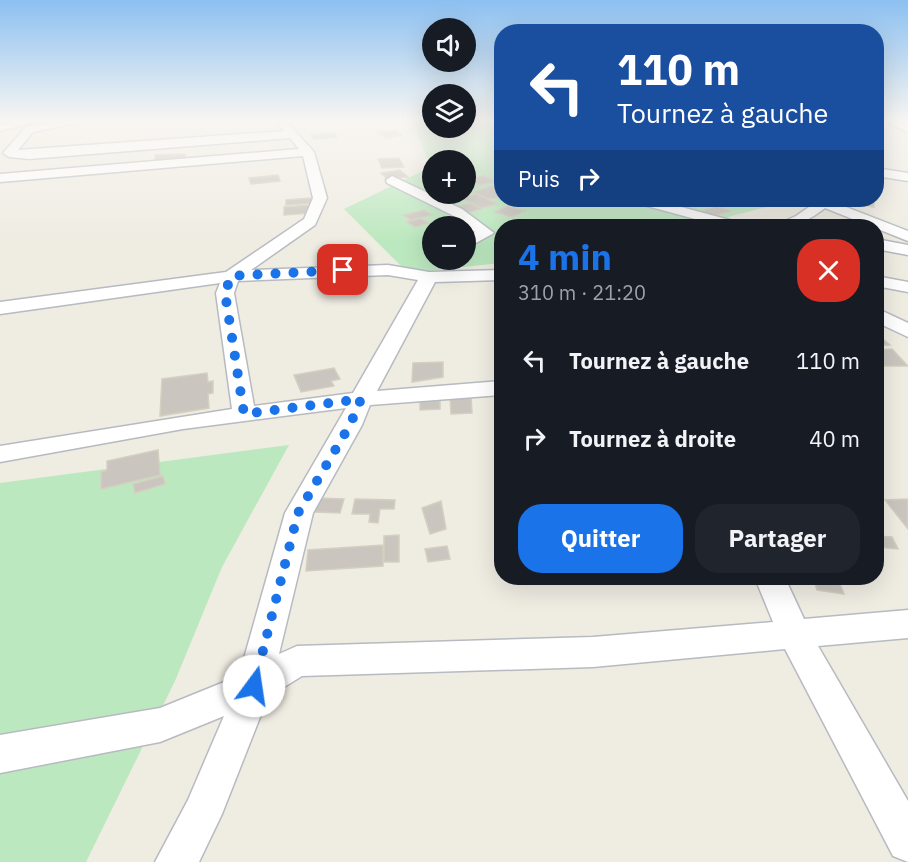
<!DOCTYPE html>
<html lang="fr">
<head>
<meta charset="utf-8">
<style>
  body { margin:0; font-family:"IBM Plex Sans",sans-serif; background:#20242c; color:#f1f3f6; height:100vh; display:flex; flex-direction:column; font-size:22px; white-space:nowrap }
  * { box-sizing:border-box; margin:0 }
  p { font-size:20px; color:#9ea1a6 }
  .icon { flex:none; width:33px; height:33px; fill:none; stroke:currentColor; stroke-width:2; stroke-linecap:round; stroke-linejoin:round }
  .map { position:relative; flex:1; overflow:hidden }
  .details { position:absolute; left:494px; top:219px; width:390px; height:366px; display:flex; flex-direction:column; background:#171b24; border-radius:24px; box-shadow:0 6px 24px #0002 }
  .details>* { flex:none }
  .guide { position:absolute; left:494px; top:24px; width:390px; height:183px; border-radius:24px; box-shadow:0 6px 24px #0002; background:#1a4fa0; color:#fff; overflow:hidden }
  .tools { position:absolute; left:422px; top:18px; display:grid; gap:12px }
  .tools a { display:grid; place-items:center; width:54px; height:54px; border-radius:50%; background:#171b24; box-shadow:0 6px 24px #0002; font-size:30px }
  .pin { position:absolute; display:grid; place-items:center; width:51px; height:51px; color:#fff; margin:-26px; border-radius:12px; box-shadow:0 3px 9px #0006 }
  .me { position:absolute; width:66px; margin:-33px; rotate:14deg; stroke-linejoin:round; filter:drop-shadow(0 0 4px #0008) }
  .turn { display:flex; align-items:center; gap:21px; height:126px; padding:0 24px; font-size:27px }
  .turn .icon { width:78px; height:78px; stroke-width:2.5 }
  .turn b { display:block; font-size:42px; line-height:51px }
  .then { display:flex; align-items:center; height:57px; padding:0 24px; background:#0003; gap:12px; font-size:22px }
  .round { display:grid; place-items:center; flex:none; width:63px; height:63px; border-radius:24px; background:#20242c }
  .head { display:flex; align-items:center; justify-content:space-between; height:102px; padding:0 24px }
  h1 { font-size:36px; font-weight:700; line-height:45px; color:#1a73e8 }
  .cta { display:flex; gap:12px; margin-top:auto; padding:12px 24px }
  .cta a { flex:1; height:69px; border-radius:24px; background:#1a73e8; color:#fff; font-size:24px; font-weight:700; line-height:69px; text-align:center }
  .cta a+a { background:#20242c; color:#f1f3f6 }
  ul { padding:0; list-style:none }
  li { display:flex; align-items:center; gap:18px; height:78px; padding:0 24px }
  li div { flex:1 }
  li b { display:block; font-size:22px }
  li em { font-style:normal }
  .map>svg:first-child { display:block }
</style>
</head>
<body>
<div class="map">
<svg width="908" height="862" viewBox="0 0 908 862">
  <rect width="100%" height="100%" fill="#efece2"/>
  <path fill="#bce8bf" fill-rule="evenodd" d="M412 121H432V128H465V121H497L501 128V200H793L694 226H501V263L408 273 344 209 431 167ZM432 160H465V194H432ZM432 226H465V260H432Z
    M289 445 222 567 175 681 86 862H0V483Z"/>
  <path fill="#cac6bf" stroke="#d4cfc0" stroke-width="1.5" d="M395 130 402 135 386 138 376 132Z
    M334 133 337 137 314 139 311 135Z
    M185 154 186 160 155 162V155Z
    M399 158 404 167 382 168 378 159Z
    M400 170 408 177 386 178 381 173Z
    M278 175 280 181 251 184 249 178Z
    M485 176 496 182 480 185 468 178Z
    M491 186 501 191V197L488 199 474 192Z
    M478 194 497 204 481 208 462 198Z
    M311 198 312 203 286 205V200Z
    M843 200 874 202V207L843 202Z
    M472 203 482 209 466 213 456 207Z
    M310 205 311 213 284 215V207Z
    M507 206 525 211 512 217 495 212Z
    M717 206 731 211 711 217 698 212Z
    M424 210 432 215 411 220 403 215Z
    M420 218 429 223 415 227 406 222Z
    M876 334H877L890 345 876 346Z
    M892 349 908 366H876V350Z
    M443 362V377L412 382 413 363Z
    M334 368 340 379 331 381 334 386 301 392 294 375Z
    M207 373 208 382 213 381V393L208 394 209 408 160 416 162 379Z
    M450 396H471L472 413 451 414Z
    M420 401H440V409L420 410Z
    M158 450 160 475 101 489V472L107 470V461Z
    M163 476 165 484 135 493 133 484Z
    M319 498 344 499 340 513 315 512Z
    M355 499 395 500 394 509H380L378 523 369 522 370 514H352Z
    M908 499V529L885 500Z
    M441 501 446 529 430 534 422 508Z
    M399 535V562H384V536Z
    M876 536 892 537 898 549 876 547Z
    M383 545V566L306 571 308 550Z
    M447 546 450 559 428 562 425 549Z
    M814 580 840 584 844 594 817 590Z"/>
  <g fill="none" stroke-linecap="round" stroke-linejoin="round">
    <defs>
      <path id="minor" d="M20 121H39L0 131V125Z
        M64 121H88L33 132 18 150 284 131 277 122 286 121 314 152 327 198 315 225 251 270 388 265 429 272 501 270V280L435 282 377 391 501 381V395L370 405 362 425 313 513 279 654 297 646 593 637 773 622 755 578H785L804 619 908 610V638L818 646 908 801V862L893 856 785 649 593 667 302 676 268 697 222 814 199 862H155L188 800 224 716 160 742 0 773V735L160 708 239 676 285 513 346 408 183 429 0 462V446L232 409 216 293 220 283 0 314V302L226 272 304 219 313 198 303 156 0 182V174L299 149 290 138 29 159 9 157 3 153 26 127ZM388 275 418 280 353 393 254 406 234 293 238 281Z
        M884 121H897L908 125V132Z
        M876 168 908 173V181L876 176Z
        M392 176 462 209 494 233 465 249V238L475 232 452 215 387 183 386 180Z
        M634 200H655L741 223 743 226H721L636 203Z
        M819 200H834L833 202 908 231V241L825 208C808 221 795 228 774 226L796 216Z
        M876 239 908 245V255L876 249Z
        M876 276 908 282V292L876 286Z
        M876 308 908 323V337L876 322Z"/>
    </defs>
    <use href="#minor" stroke="#b7bac0" stroke-width="3"/>
    <use href="#minor" fill="#fff" fill-rule="evenodd"/>
  </g>
  <linearGradient id="sky" x2="0" y2="1"><stop stop-color="#8cc0f1"/><stop offset="0.5" stop-color="#f8f6f2"/><stop offset="1" stop-color="#f8f6f2" stop-opacity="0"/></linearGradient>
  <rect width="908" height="241" fill="url(#sky)"/>
  <g fill="none" stroke-linecap="round" stroke-linejoin="round">
    <path stroke="#1a73e8" stroke-width="10" stroke-dasharray="0 18" d="M254 686 298 513 350 425 361 399 244 414 225 293 231 276 343 270"/>
  </g>
</svg>
<div class="tools">
<a><svg class="icon" aria-label="sound" viewBox="0 0 24 24"><path d="M4 9h4l5-4v14l-5-4H4zM17 9q2 3 0 6"/></svg></a>
<a><svg class="icon" aria-label="layers" viewBox="0 0 24 24"><path d="M12 4l9 5-9 5-9-5zM3 14l9 5 9-5"/></svg></a>
<a>+</a>
<a>−</a>
</div>
<div class="pin" style="left:343px;top:270px;background:#d93025"><svg class="icon" aria-label="arrive" viewBox="0 0 24 24"><path d="M6 21V4h12l-3 4 3 4H6"/></svg></div>
<svg class="me" style="left:254px;top:686px" viewBox="-20 -20 40 40"><circle r="19" fill="#fff"/><path d="M0-13L10 11 0 6-10 11z" fill="#1a73e8"/></svg>
<div class="guide">
<div class="turn"><svg class="icon" aria-label="left" viewBox="0 0 24 24"><path d="M17 20v-9H6M10 6l-5 5 5 5"/></svg><div><b>110 m</b>Tournez à gauche</div></div>
<div class="then">Puis<svg class="icon" aria-label="right" viewBox="0 0 24 24"><path d="M7 20v-9h11M14 6l5 5-5 5"/></svg></div>
</div>
<section class="details">
<div class="head"><div><h1>4 min</h1><p>310 m · 21:20</p></div><a class="round" style="background:#d93025;color:#fff"><svg class="icon" aria-label="close" viewBox="0 0 24 24"><path d="M6 6l12 12M18 6L6 18"/></svg></a></div>
<ul>
<li><svg class="icon" aria-label="left" viewBox="0 0 24 24"><path d="M17 20v-9H6M10 6l-5 5 5 5"/></svg><div><b>Tournez à gauche</b></div><em>110 m</em></li>
<li><svg class="icon" aria-label="right" viewBox="0 0 24 24"><path d="M7 20v-9h11M14 6l5 5-5 5"/></svg><div><b>Tournez à droite</b></div><em>40 m</em></li>
</ul>
<div class="cta"><a>Quitter</a><a>Partager</a></div>
</section>
</div>
</body>
</html>
